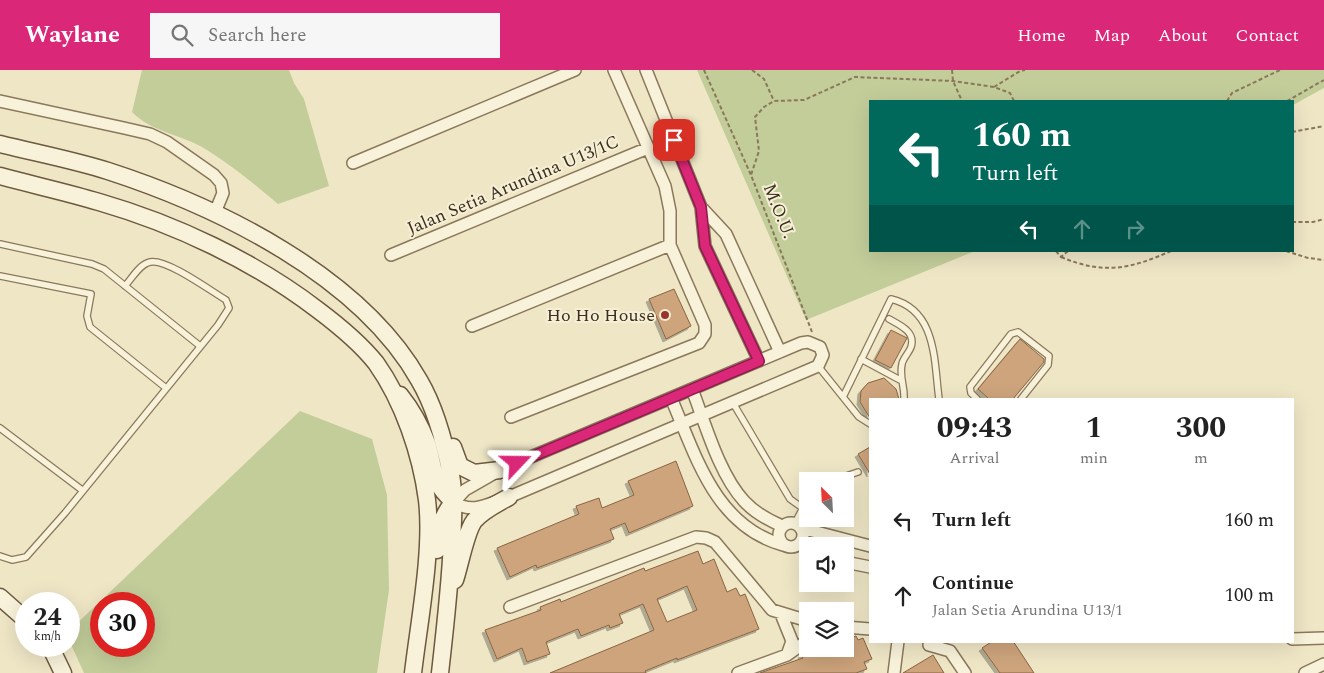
<!DOCTYPE html>
<html lang="en">
<head>
<meta charset="utf-8">
<style>
  body { margin:0; font-family:Spectral,serif; background:#f6f6f6; color:#222; height:100vh; display:flex; flex-direction:column; font-size:19px; white-space:nowrap }
  * { box-sizing:border-box; margin:0 }
  p { font-size:16px; color:#767676 }
  .icon { flex:none; width:28px; height:28px; fill:none; stroke:currentColor; stroke-width:2; stroke-linecap:round; stroke-linejoin:round }
  .map { position:relative; flex:1; overflow:hidden }
  .panel { position:absolute; left:869px; top:328px; width:425px; height:245px; display:flex; flex-direction:column; background:#fff; border-radius:0px; box-shadow:0 5px 20px #0002 }
  .panel>* { flex:none }
  .banner { position:absolute; left:869px; top:30px; width:425px; height:152px; border-radius:0px; box-shadow:0 5px 20px #0002; background:#00695c; color:#fff; overflow:hidden }
  .needle { width:32px; rotate:336deg }
  .tools { position:absolute; left:799px; top:402px; display:grid; gap:10px }
  .tools a { display:grid; place-items:center; width:55px; height:55px; border-radius:0px; background:#fff; box-shadow:0 5px 20px #0002; font-size:25px }
  .speed { position:absolute; left:15px; top:522px; display:flex; gap:10px; font-size:25px; font-weight:700; text-align:center }
  .speed>* { display:grid; place-content:center; width:65px; height:65px; border-radius:50%; background:#fff; box-shadow:0 5px 20px #0002; line-height:1 }
  .speed small { font-size:12px; font-weight:400 }
  .speed .limit { border:8px solid #d22; background:#fff; color:#111 }
  .pin { position:absolute; display:grid; place-items:center; width:42px; height:42px; color:#fff; margin:-21px; border-radius:10px; box-shadow:0 2px 8px #0006 }
  .me { position:absolute; width:55px; margin:-28px; rotate:67deg; stroke-linejoin:round; filter:drop-shadow(0 0 4px #0008) }
  .turn { display:flex; align-items:center; gap:18px; height:105px; padding:0 20px; font-size:22px }
  .turn .icon { width:65px; height:65px; stroke-width:2.5 }
  .turn b { display:block; font-size:35px; line-height:42px }
  .lanes { display:flex; align-items:center; height:48px; padding:0 20px; background:#0003; justify-content:center; gap:25px; direction:ltr }
  .lanes .off { opacity:.35 }
  .eta { display:flex; justify-content:space-evenly; align-items:center; height:85px; text-align:center }
  .eta b { font-size:30px; font-weight:700; line-height:35px }
  ul { padding:0; list-style:none }
  li { display:flex; align-items:center; gap:15px; height:75px; padding:0 20px }
  li div { flex:1 }
  li b { display:block; font-size:19px }
  li em { font-style:normal }
  header { display:flex; align-items:center; gap:30px; box-sizing:border-box; height:70px; padding:0 25px; background:#db2777; color:#fff }
  header strong { font-size:24px }
  nav { display:flex; gap:28px; margin-inline-start:auto; font-size:18px }
  .search { width:350px; height:45px; background:#f6f6f6; display:flex; align-items:center; gap:12px; box-sizing:border-box; padding:0 18px; border-radius:0px; color:#767676; font-size:19px }
  .map>svg:first-child { display:block }
</style>
</head>
<body>
<header>
<strong>Waylane</strong>
<div class="search"><svg class="icon" aria-label="search" viewBox="0 0 24 24"><circle cx="10" cy="10" r="6"/><path d="M15 15l6 6"/></svg>Search here</div>
<nav><a>Home</a><a>Map</a><a>About</a><a>Contact</a></nav>
</header>
<div class="map">
<svg width="1324" height="603" viewBox="0 0 1324 603">
  <defs>
    <filter id="shadow"><feDropShadow dx="-3" dy="3" stdDeviation="0" flood-color="#0004"/></filter>
  </defs>
  <rect width="100%" height="100%" fill="#efe6c6"/>
  <path fill="#c3cd9a" fill-rule="evenodd" d="M142 0H289L294 13 304 29 329 116 278 134C253 113 228 92 200 76 177 64 151 61 132 42Z
    M697 0H1324V18L1293 35 1292 31H870V181H975L806 250Z
    M300 341 372 369 387 425 389 520 377 603H84L69 570V561ZM101 534H144V576H101Z"/>
  <path fill="#cda47c" stroke="#896441" fill-rule="evenodd" filter="url(#shadow)" d="M674 219 691 256 666 269 649 229Z
    M891 260 907 268 891 298 875 290Z
    M1020 269 1044 289V292L1013 329H989L978 319Z
    M884 308 896 319 899 329H870V348L860 332 861 321 868 313Z
    M870 377V404L858 384Z
    M676 391 693 436 629 463 625 453 610 459 614 469 537 498 536 495 510 507 497 478 579 444 576 436 599 428 602 438 634 425 628 411Z
    M698 481 703 494 714 489 727 522 736 518 740 526 745 524 759 559 677 590V588L645 601 646 603H550L654 560 643 534 619 544 623 553 610 558 609 555 581 566 578 559 546 572 550 584 527 592 522 578 497 589 485 560 541 540 540 537 560 529 561 532 644 498 645 501ZM687 516 697 540 667 552 657 529Z
    M856 566 858 570 863 568 872 589 864 592 867 599 856 603H760L803 588 801 585 816 579H845V570Z
    M993 571H1013L1034 603H1000L982 578Z
    M933 585 944 603H903Z"/>
  <g fill="none" stroke-linecap="round" stroke-linejoin="round">
    <defs>
      <path id="lane" d="M0 174 92 194 104 199 200 276
        M0 206 91 224 87 246 90 257 166 318
        M889 249C900 255 916 262 911 277 909 283 903 288 902 294 899 307 905 317 904 329
        M861 289 900 310
        M818 296 859 347 870 354
        M843 327 891 229C937 240 934 291 939 329
        M977 329 971 323 970 317 1011 264 1018 262 1049 286 1048 295 1021 329
        M733 333 790 429 804 439
        M0 358 82 420
        M831 411 858 402
        M795 453 808 428
        M0 486 12 490 26 487 65 443 218 255 229 238 226 230C211 221 166 188 150 192 140 194 132 208 125 216"/>
      <path id="street" d="M646 0 701 137
        M0 31 124 58 150 64 167 72 214 105 221 113 223 123 214 145
        M353 93 575 0
        M391 185 648 78
        M472 256 670 175
        M808 272 820 277 823 285 818 296 509 427C490 433 472 445 454 432L465 420 500 400 801 273Z
        M759 291 705 176 701 137 726 164 780 282
        M692 319C705 353 719 404 744 431 754 442 768 450 782 456
        M671 328C696 386 715 456 783 475
        M511 347 699 273 705 264V255L670 175V141L665 116 614 0
        M779 465a12 12 0 1 1 24 0a12 12 0 1 1-24 0Z
        M801 458 870 476
        M845 492 870 497
        M510 537 696 467 706 468 715 472 772 540 808 551
        M781 544 792 571 787 585
        M845 557 870 559
        M1292 569 1324 568
        M929 575 950 581 965 603
        M738 603 787 585 808 570
        M894 603 898 571
        M1305 603 1324 594"/>
      <path id="secondary" d="M0 74C36 83 73 90 108 101 219 137 360 206 419 310 435 337 445 374 451 405 455 427 453 450 452 472 450 516 445 559 440 603
        M0 106C33 115 66 122 99 132 175 154 254 191 318 240 338 255 360 273 376 293 403 331 421 384 427 430 433 480 419 552 413 603
        M400 325C412 340 420 354 427 373 435 399 431 413 454 432
        M453 377 460 396 474 403 500 400
        M437 480C439 462 440 448 452 434
        M455 510C460 495 466 462 474 451 483 440 497 434 509 427
        M0 527 26 550
        M50 576 63 603"/>
    </defs>
    <use href="#lane" stroke="#8a785b" stroke-width="8"/>
    <use href="#street" stroke="#8a785b" stroke-width="14"/>
    <use href="#secondary" stroke="#6c593f" stroke-width="19"/>
    <path stroke="#8a785b" stroke-width="2" stroke-dasharray="4 2.5" stroke-linecap="butt" d="M704 0 751 105
      M752 0 764 9 774 31
      M952 0 953 11 962 31
      M994 17 1020 1 1025 0
      M1227 31 1232 23 1280 0
      M1287 31 1324 10
      M1292 62 1324 56
      M1292 152H1313L1324 149
      M1056 181 1061 187 1068 181
      M1286 181 1308 188 1324 190
      M1061 187C1104 205 1130 199 1171 181
      M812 262 751 105 759 81 755 47 764 37 774 31 804 30 855 7 953 11 994 17 1010 23 1014 31"/>
    <use href="#lane" stroke="#f9f2da" stroke-width="5.5"/>
    <use href="#street" stroke="#f9f2da" stroke-width="11"/>
    <use href="#secondary" stroke="#f9f2da" stroke-width="16"/>
  </g>
  <g fill="none" stroke-linecap="round" stroke-linejoin="round">
    <defs>
      <path id="route" d="M517 393 759 291 705 176 701 137 674 70"/>
    </defs>
    <use href="#route" stroke="#8e194d" stroke-width="12"/>
    <use href="#route" stroke="#db2777" stroke-width="9"/>
  </g>
  <circle fill="#99342b" stroke="#f6efd6" stroke-width="2" cx="665" cy="245" r="5"/>
  <g text-anchor="middle" dominant-baseline="central" stroke-width="4" stroke-linejoin="round" paint-order="stroke">
    <g font-size="18" fill="#3a2f1f" stroke="#f6efd6">
      <text transform="translate(513 115) rotate(-23)">Jalan Setia Arundina U13/1C</text>
      <text transform="translate(779 141) rotate(68)">M.O.U.</text>
    </g>
    <g font-size="18" fill="#3a2f1f" stroke="#f6efd6" text-anchor="end">
      <text x="655" y="245">Ho Ho House</text>
    </g>
  </g>
</svg>
<div class="tools">
<a><svg class="needle" viewBox="-14 -14 28 28"><path d="M0-13l5 13h-10z" fill="#e53935"/><path d="M0 13l5-13h-10z" fill="#767676"/></svg></a>
<a><svg class="icon" aria-label="sound" viewBox="0 0 24 24"><path d="M4 9h4l5-4v14l-5-4H4zM17 9q2 3 0 6"/></svg></a>
<a><svg class="icon" aria-label="layers" viewBox="0 0 24 24"><path d="M12 4l9 5-9 5-9-5zM3 14l9 5 9-5"/></svg></a>
</div>
<div class="speed"><div>24<small>km/h</small></div><div class="limit">30</div></div>
<div class="pin" style="left:674px;top:70px;background:#d93025"><svg class="icon" aria-label="arrive" viewBox="0 0 24 24"><path d="M6 21V4h12l-3 4 3 4H6"/></svg></div>
<svg class="me" style="left:517px;top:393px" viewBox="-20 -20 40 40"><path d="M0-17L14 15 0 8-14 15z" fill="#db2777" stroke="#fff" stroke-width="4"/></svg>
<div class="banner">
<div class="turn"><svg class="icon" aria-label="left" viewBox="0 0 24 24"><path d="M17 20v-9H6M10 6l-5 5 5 5"/></svg><div><b>160 m</b>Turn left</div></div>
<div class="lanes"><svg class="icon" aria-label="left" viewBox="0 0 24 24"><path d="M17 20v-9H6M10 6l-5 5 5 5"/></svg><svg class="icon off" aria-label="ahead" viewBox="0 0 24 24"><path d="M12 20V5M6 11l6-6 6 6"/></svg><svg class="icon off" aria-label="right" viewBox="0 0 24 24"><path d="M7 20v-9h11M14 6l5 5-5 5"/></svg></div>
</div>
<section class="panel">
<div class="eta">
<div><b>09:43</b><p>Arrival</p></div>
<div><b>1</b><p>min</p></div>
<div><b>300</b><p>m</p></div>
</div>
<ul>
<li><svg class="icon" aria-label="left" viewBox="0 0 24 24"><path d="M17 20v-9H6M10 6l-5 5 5 5"/></svg><div><b>Turn left</b></div><em>160 m</em></li>
<li><svg class="icon" aria-label="ahead" viewBox="0 0 24 24"><path d="M12 20V5M6 11l6-6 6 6"/></svg><div><b>Continue</b><p>Jalan Setia Arundina U13/1</p></div><em>100 m</em></li>
</ul>
</section>
</div>
</body>
</html>
